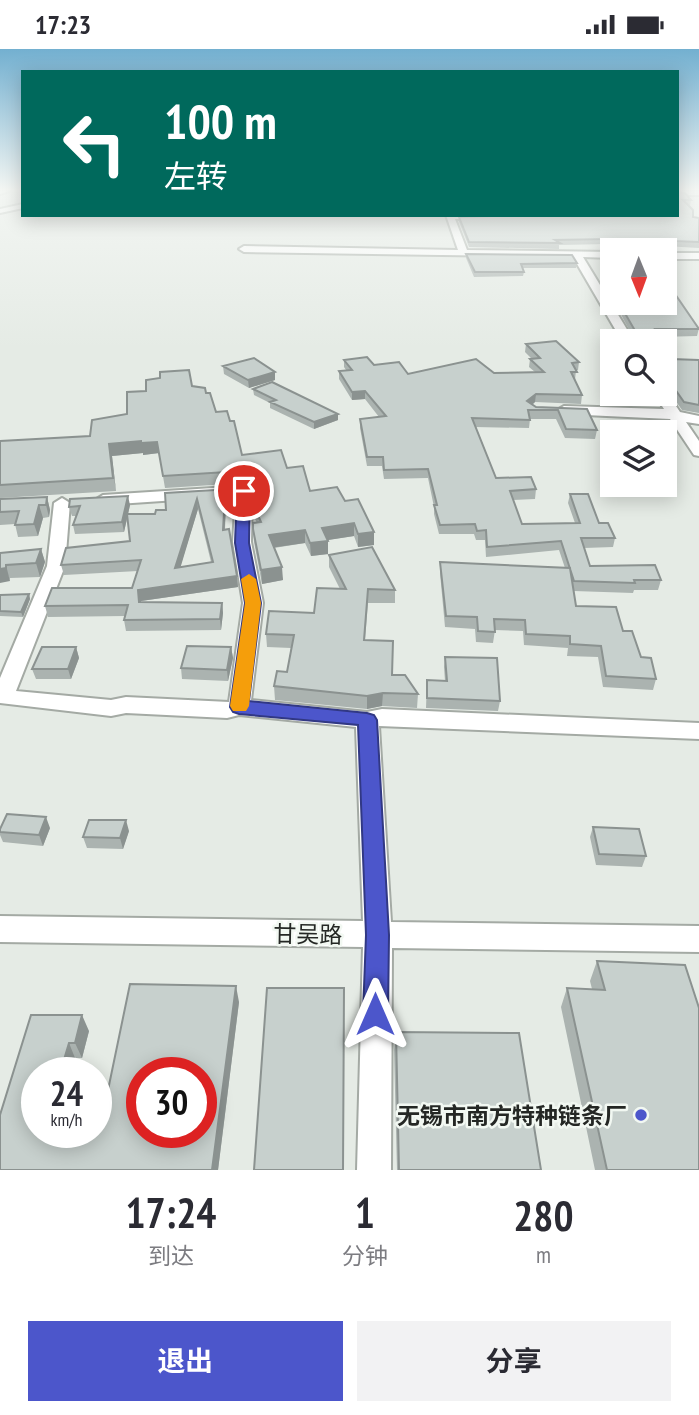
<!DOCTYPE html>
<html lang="zh">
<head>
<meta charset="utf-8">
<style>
  body { margin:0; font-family:"PT Sans Narrow","Noto Sans SC",sans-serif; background:#f2f2f3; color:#2b2b33; height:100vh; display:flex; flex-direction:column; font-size:26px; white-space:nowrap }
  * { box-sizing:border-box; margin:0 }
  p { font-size:23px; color:#7c7c81 }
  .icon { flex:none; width:38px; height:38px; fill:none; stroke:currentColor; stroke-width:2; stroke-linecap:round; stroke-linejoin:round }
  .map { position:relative; height:1121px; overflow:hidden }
  .drawer { display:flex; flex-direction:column; background:#fff; flex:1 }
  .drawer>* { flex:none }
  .top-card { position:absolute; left:21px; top:21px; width:658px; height:147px; border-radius:0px; box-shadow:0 4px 18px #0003; background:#00695c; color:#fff; overflow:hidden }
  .needle { width:46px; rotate:179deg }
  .controls { position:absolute; left:600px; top:189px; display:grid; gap:14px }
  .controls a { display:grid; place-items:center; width:77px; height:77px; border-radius:0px; background:#fff; box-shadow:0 4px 18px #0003; font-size:35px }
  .speed { position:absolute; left:21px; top:1008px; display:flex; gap:14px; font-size:35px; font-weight:700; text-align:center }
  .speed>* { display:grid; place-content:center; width:91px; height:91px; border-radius:50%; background:#fff; box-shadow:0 4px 18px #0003; line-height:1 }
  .speed small { font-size:18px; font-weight:400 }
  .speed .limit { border:10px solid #d22; background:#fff; color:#111 }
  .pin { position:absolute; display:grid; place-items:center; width:60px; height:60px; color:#fff; margin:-30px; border:4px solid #fff; border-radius:50%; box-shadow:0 2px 7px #0007 }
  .me { position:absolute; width:77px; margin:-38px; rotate:0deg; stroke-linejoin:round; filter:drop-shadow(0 0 5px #0008) }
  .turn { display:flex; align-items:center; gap:24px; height:147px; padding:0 28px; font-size:32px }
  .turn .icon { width:91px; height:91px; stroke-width:2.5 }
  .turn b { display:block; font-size:49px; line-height:60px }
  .eta { display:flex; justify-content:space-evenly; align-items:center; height:119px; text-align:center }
  .eta b { font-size:42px; font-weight:700; line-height:49px }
  .cta { display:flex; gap:14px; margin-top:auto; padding:14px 28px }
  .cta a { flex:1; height:80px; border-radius:0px; background:#4c56cb; color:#fff; font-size:28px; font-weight:700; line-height:80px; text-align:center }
  .cta a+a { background:#f2f2f3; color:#2b2b33 }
  .status { display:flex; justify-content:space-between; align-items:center; height:49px; padding:0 35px; background:#fff; direction:ltr }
  .status svg { height:19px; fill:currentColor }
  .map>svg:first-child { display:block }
</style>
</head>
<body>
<div class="status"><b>17:23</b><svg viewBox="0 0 49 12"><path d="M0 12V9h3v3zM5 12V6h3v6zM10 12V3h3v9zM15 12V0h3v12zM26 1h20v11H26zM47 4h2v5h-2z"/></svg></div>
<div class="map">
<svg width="699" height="1121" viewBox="0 0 699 1121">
  <rect width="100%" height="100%" fill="#e5ebe5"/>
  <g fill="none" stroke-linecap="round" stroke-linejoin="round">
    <defs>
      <path id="minor" d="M0 142H9L0 145Z
        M677 142H699V146H677Z
        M23 155V159L0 164V160Z
        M446 166 484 167 480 170H455L467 201 612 203V209L583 208 634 292H622L573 208 244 203 239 200 244 197 458 201Z
        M665 204H699V210H665Z
        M666 342 680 363 699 367V375L686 373 699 392V407L694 406 670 370 564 365 557 361 564 357 664 360 654 345H665Z
        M244 437 252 442 251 493 263 554 251 651 367 663 382 660 699 674V690L379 677 391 873 699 877V903L392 899 391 1121H357L363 898 0 893V867L363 872 356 678 239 666 227 669 126 664 111 667 0 654V629L47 517 54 454 62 449 70 454 65 517 16 642 111 651 126 648 229 653 243 554 233 493 236 447 103 456 95 451 103 446Z"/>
    </defs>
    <use href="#minor" stroke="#a4aaa4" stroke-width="4"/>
    <use href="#minor" fill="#fff" fill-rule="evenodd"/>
  </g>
  <path fill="#abb3b0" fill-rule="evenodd" d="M677 143 691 151 690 156H688L693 168 699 169V199L647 196 614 199 609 195 559 196V200L469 198 459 173V168L677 166Z
    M466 205 577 214 576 219H522L524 223 523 227 474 228 466 209Z
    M615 254H665L699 279 697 287 659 288 661 292H635Z
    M526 295 579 313 578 321H576L575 331 582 346 581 355 535 353 532 356 536 358 587 360 597 381 595 390 565 389 556 370H530L529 379 475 378 496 429 536 440 535 450 513 451 522 475 575 474 568 454 570 445 615 489 613 498 584 499 590 517 661 531 658 541H634L633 544 574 542 576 557 623 582 656 630 653 641 603 638 598 608 567 607 568 599 524 596 523 582 495 581 493 594 476 593 475 580 445 578 440 524V513L565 519 559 501 486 508 485 491H476L474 485H439L434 465V458L428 429 384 430 382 417H367L360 379V370L379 368 365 350 352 351 339 330V322L346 321 344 318V311L408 325 535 323 529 318 530 310 531 309 525 303Z
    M665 299 671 310 699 311V364L682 361 668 341H665Z
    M223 317 275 323V331L249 339 224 325Z
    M192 337 206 344 242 406 287 419 310 442 345 452 374 496 358 498 354 487 327 491 328 505 311 507 305 494 274 499 283 531 262 535 254 493 253 480 257 474 254 468 253 439 244 434 165 439 159 404 143 406V404L112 407 116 442 0 449V392L90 387 127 365Z
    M253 340 338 365V371L314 380 270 359V354L254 346Z
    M232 440 233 455 226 456 225 481 237 527 238 538 141 552V553L222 554 223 564 221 581 126 582 124 571 125 567 48 568 45 557 132 539 138 522 64 526 61 516 130 492 128 466 124 483 75 485 73 476 76 467H72L69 458 130 456 128 465H155ZM198 460 211 513 180 518Z
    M47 448 50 461 49 468 43 469 38 487 18 488 15 475 0 476V450Z
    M41 500 45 513 40 528 10 529V532L0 504Z
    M329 506 395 541V554H368L365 591 392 626 418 645 417 659 382 657 367 660 275 651 274 637 287 623 291 599 267 598 266 585 314 564 340 540 329 518Z
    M29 545 30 550 23 568 0 567V546Z
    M76 598 79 609 71 630H36L32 620Z
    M231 598 233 609 228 632 182 630 181 619Z
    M445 608 500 652 498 662 426 659 427 631 445 632 444 618Z
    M593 778 646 807 642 818 596 816 590 788Z
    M50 779 43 797 3 793 0 786V780Z
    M129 782 123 800 87 799 83 788Z
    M597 912 699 1121H595L561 958 567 939 592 940 590 932Z
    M239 953 218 1121H0L31 966 89 982 82 1009H75L37 1083 102 1070Z
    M396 983 541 1121H397L394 1001Z"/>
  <path fill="#8b9290" d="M648 191 647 196 614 199 615 193Z
    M275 323V331L249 339 248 331Z
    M670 333 668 341H665V334Z
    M365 342V350L352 351V343Z
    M536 345 535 353 526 361 527 352Z
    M338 365V371L314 380V373Z
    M141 392 157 393 159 404 143 406V404L112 407 116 442 109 395Z
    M225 446 226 456 224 491 223 481Z
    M128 447 130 456 124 483 122 473Z
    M47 448 50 461 49 468 46 456Z
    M197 450 198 460 177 530 175 519Z
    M39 456 43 469 38 487 34 475Z
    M354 474V487L322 492V479Z
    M305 481V494L270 499 269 486Z
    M374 483V496L358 498V485Z
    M328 492V505L311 507 310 494Z
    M41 500 45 513 40 528 36 514Z
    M6 516 10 532 0 534V520Z
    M282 518 283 531 262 535 261 521Z
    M237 527 238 538 141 552V564L138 541Z
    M29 545 30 550 23 568 21 563Z
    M222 554 223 564 221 581 220 570Z
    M76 598 79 609 71 630 68 620Z
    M231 598 233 609 228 632 227 621Z
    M383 644 382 657 367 660V647Z
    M46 768 50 779 43 797 39 786Z
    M126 771 129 782 123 800 120 789Z
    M236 937 239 953 218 1121H212Z
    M82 966 89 982 82 1009 75 994Z
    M69 994 75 1009 71 1024H60Z"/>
  <path fill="#c7d0cd" stroke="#8b9290" stroke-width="2" fill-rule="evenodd" d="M677 143 685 144 691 151H683L693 161V168L699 169V193L648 191 615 193 610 190 555 191 560 194 469 193 459 168 529 166H677Z
    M466 205 572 206 577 214 521 215 524 223H475Z
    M665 245H675L699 280H655L661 292H641L619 254H665Z
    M556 292 579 313 572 314 577 323H571L582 346 536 345 527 352 536 358 587 360 597 381 566 380 558 361H528L530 371 472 369 496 429 531 428 536 440 510 442 522 475 580 474 570 445H588L599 474H608L615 489H581L590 517 655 516 661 531H634L635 534 574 532 561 492 487 498 486 481 477 482 475 475 440 476 434 456H437L428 420 384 421 383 408H367L360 370 386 367 365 342 352 343 339 322 352 321 344 311 367 308 374 316 399 313 408 325 476 310 494 324 544 323 530 310 540 309 526 295Z
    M665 299 671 310 699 311V356L684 353 670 333 665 334Z
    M254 309 275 323 248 331 223 317Z
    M189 321 192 337 205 339 206 344H210L216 363 227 362 230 372H234L242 406 281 401 287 419 303 417 310 442 337 438 345 452 358 450 374 483 358 485 354 474 322 479 328 492 310 494 305 481 269 486 282 518 261 521 253 480V474L261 473 253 455 252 427 243 422 163 427 157 393 141 394V392L109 395 113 429 0 436V392L90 387 92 371 127 365V343L146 342V331L160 329V323Z
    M272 333 338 365 314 373 270 353 276 351 253 340Z
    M232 440V445L225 446 223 481 229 480 237 527 138 541 139 553 222 554 220 570 124 571 128 556 45 557 52 539H132L141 511 61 516 66 499 130 492 127 465H155L156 461H166L165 444ZM197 450 213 513 175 519Z
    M128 447 122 473 73 476 80 457 69 458 70 450Z
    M47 448 46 456H39L34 475 15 476 19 462 0 463V450Z
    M372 498 395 541 368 540 364 591 393 592 392 626H405L418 645 383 644 367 647 274 637 277 622 287 623 294 586 266 585 269 562 314 564 317 539 346 540 329 506Z
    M41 500 36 514 6 516V519L0 520V504Z
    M440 513 570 519 576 557 616 558 623 582H632L641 608 651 609 656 630 606 627 601 597 570 595V587L526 585 525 571 494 570 495 583 478 582 477 568 446 567Z
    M29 545 21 563 0 562V546Z
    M187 597 231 598 227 621 181 619Z
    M42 598H76L68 620H32Z
    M445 608 497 609 500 652 427 649V631L447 632Z
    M7 765 46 768 39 786 0 783V780Z
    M89 771H126L120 789 83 788Z
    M593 778 639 780 646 807 599 805Z
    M597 912 685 916 699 959V1121H607L567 939 605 941Z
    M130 935 236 937 212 1121H0V1066L31 966H82L75 994H69L60 1024H37V1083H96V1069L102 1070ZM142 1024H201V1083H142Z
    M267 939H344L343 1121H254Z
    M396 983 519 984 541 1121H399Z"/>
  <linearGradient id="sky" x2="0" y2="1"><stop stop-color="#73b0d0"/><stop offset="0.47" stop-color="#f3f6f3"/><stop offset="1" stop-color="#f3f6f3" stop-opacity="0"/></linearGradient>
  <rect width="699" height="299" fill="url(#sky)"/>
  <path fill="#4c56cb" stroke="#313884" stroke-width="2" d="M244 438 250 442 249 494 261 554 249 652 367 664 374 666 377 671 389 886 388 965 384 974 375 978 366 974 363 965 366 886 358 676 239 665 233 663 230 658 245 554 235 494 237 442Z"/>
  <path fill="#f59e0b" d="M249 525 256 530 261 554 249 657 246 662H233L230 657 245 554 241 530Z"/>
  <circle fill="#4c56cb" stroke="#f2f8f2" stroke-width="2.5" cx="641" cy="1066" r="7"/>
  <g text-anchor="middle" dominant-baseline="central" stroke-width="5" stroke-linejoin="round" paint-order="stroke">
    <g font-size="23" fill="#242724" stroke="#f2f8f2">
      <text transform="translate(308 885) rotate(1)">甘吴路</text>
    </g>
    <g font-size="23" font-weight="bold" fill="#242724" stroke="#f2f8f2" text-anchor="end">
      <text x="627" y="1066">无锡市南方特种链条厂</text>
    </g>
  </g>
</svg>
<div class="controls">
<a><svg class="needle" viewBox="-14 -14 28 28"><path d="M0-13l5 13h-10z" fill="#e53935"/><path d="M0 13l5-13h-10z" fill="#7c7c81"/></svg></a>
<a><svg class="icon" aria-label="search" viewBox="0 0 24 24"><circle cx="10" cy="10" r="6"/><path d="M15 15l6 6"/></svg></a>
<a><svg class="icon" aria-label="layers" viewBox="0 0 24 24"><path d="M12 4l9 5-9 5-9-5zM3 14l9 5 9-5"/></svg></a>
</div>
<div class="speed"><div>24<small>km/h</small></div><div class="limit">30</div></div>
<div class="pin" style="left:244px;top:442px;background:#d93025"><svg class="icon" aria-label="arrive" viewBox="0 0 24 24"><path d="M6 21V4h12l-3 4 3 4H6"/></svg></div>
<svg class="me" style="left:375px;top:965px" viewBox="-20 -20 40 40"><path d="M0-17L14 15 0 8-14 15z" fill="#4c56cb" stroke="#fff" stroke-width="4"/></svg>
<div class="top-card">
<div class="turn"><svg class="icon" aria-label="left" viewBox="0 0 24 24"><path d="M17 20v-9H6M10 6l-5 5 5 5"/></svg><div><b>100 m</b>左转</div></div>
</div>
</div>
<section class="drawer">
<div class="eta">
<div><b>17:24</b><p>到达</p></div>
<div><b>1</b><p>分钟</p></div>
<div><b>280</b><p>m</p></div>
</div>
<div class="cta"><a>退出</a><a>分享</a></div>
</section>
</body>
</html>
